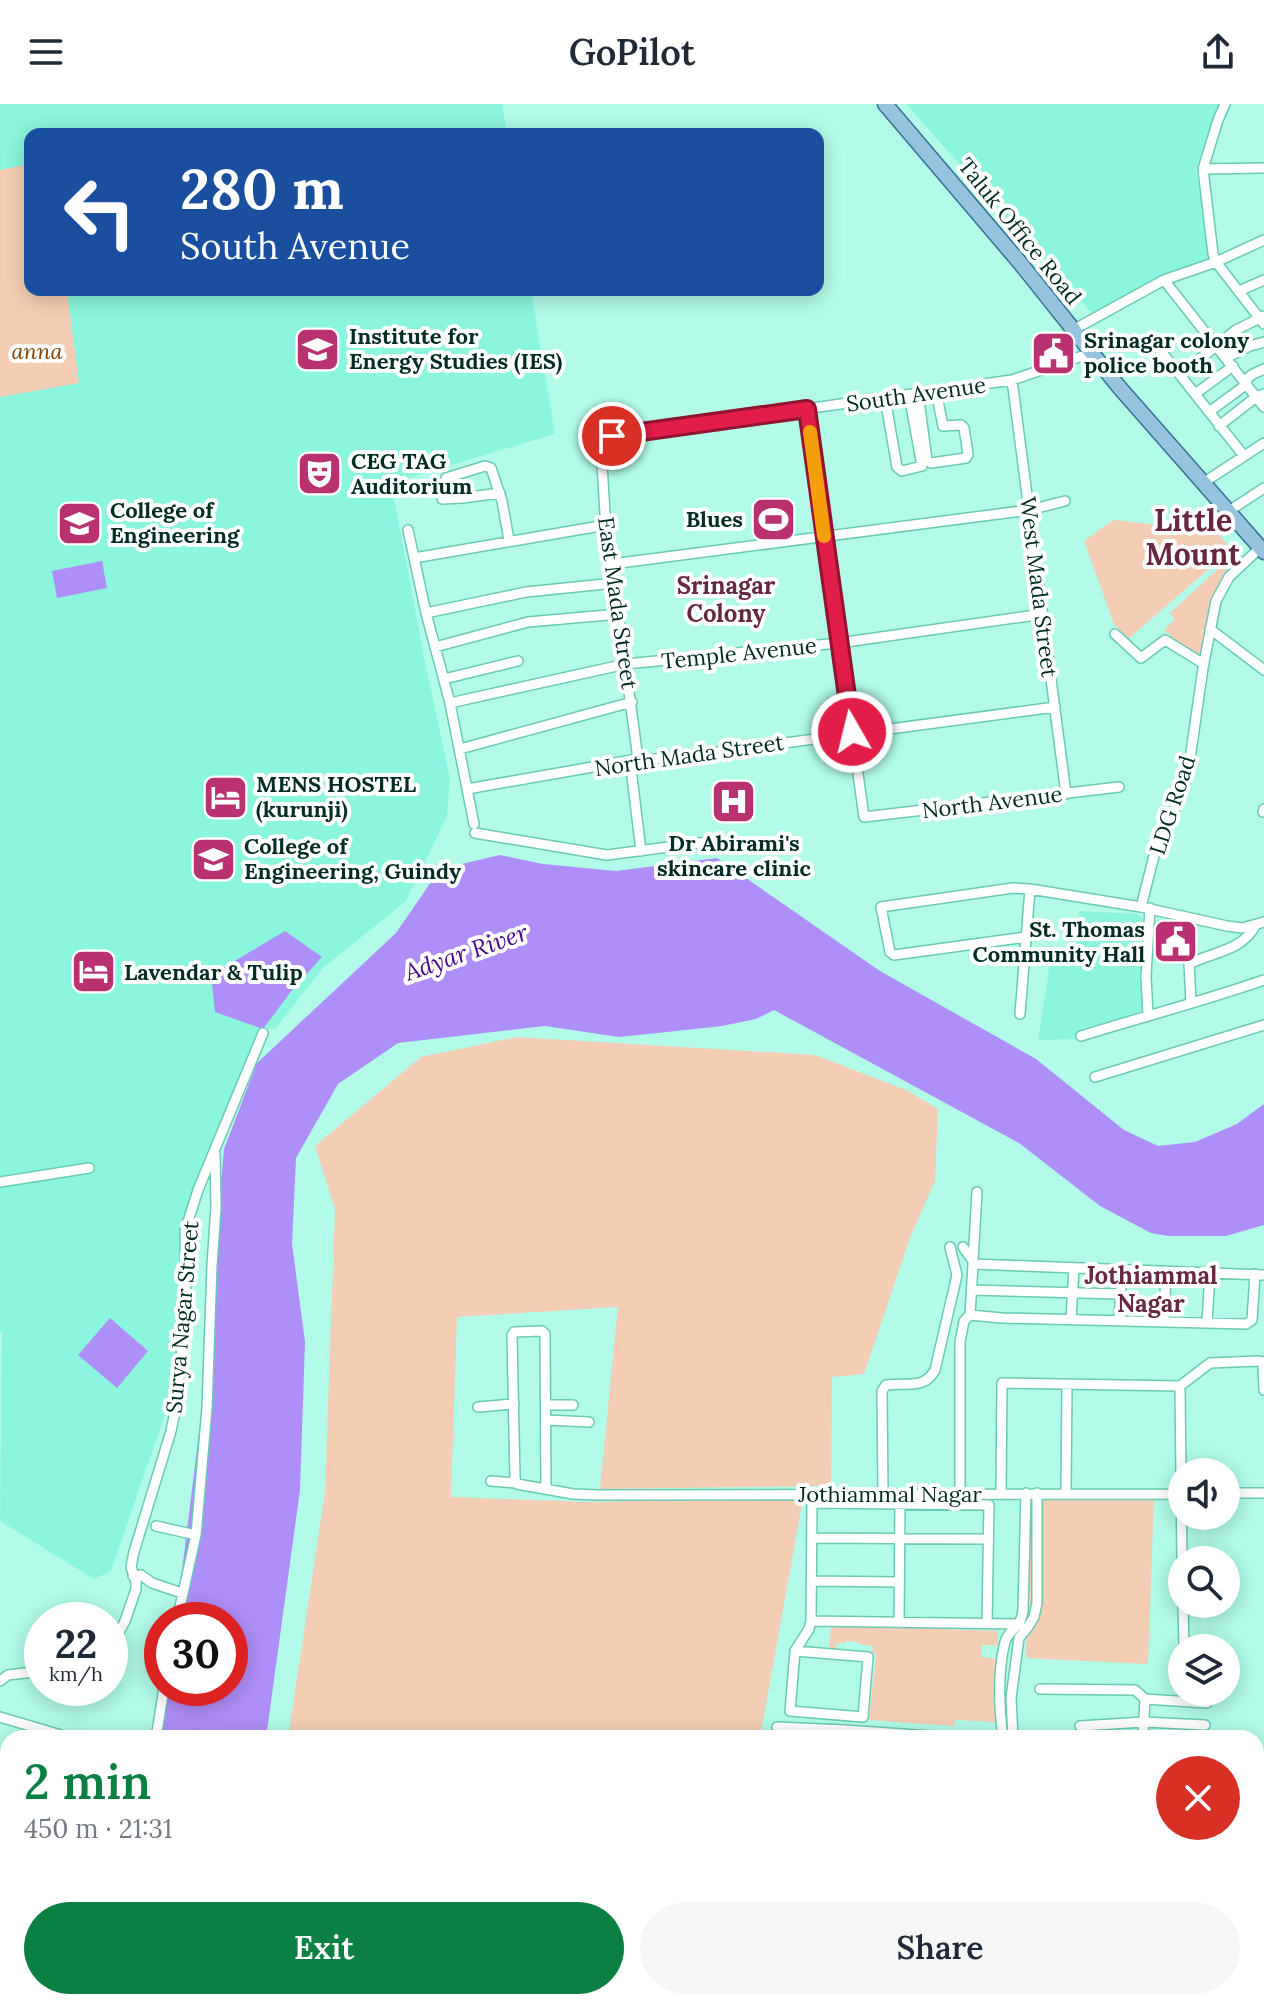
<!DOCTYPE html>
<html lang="en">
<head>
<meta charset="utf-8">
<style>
  body { margin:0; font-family:Lora,serif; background:#f6f6f7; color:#1f2937; height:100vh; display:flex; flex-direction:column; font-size:30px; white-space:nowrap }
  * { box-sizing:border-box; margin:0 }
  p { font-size:26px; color:#747a83 }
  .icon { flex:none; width:44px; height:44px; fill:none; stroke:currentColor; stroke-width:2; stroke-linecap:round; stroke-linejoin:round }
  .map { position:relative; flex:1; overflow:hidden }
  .drawer { position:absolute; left:0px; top:1626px; width:1264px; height:280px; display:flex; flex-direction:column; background:#fff; border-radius:24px 24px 0 0; box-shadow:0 4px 20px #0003 }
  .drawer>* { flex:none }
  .banner { position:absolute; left:24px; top:24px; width:800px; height:168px; border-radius:16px; box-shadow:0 4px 20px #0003; background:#1a4fa0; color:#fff; overflow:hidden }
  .tools { position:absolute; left:1168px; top:1354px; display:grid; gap:16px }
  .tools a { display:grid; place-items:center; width:72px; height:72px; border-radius:50%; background:#fff; box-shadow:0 4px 20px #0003; font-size:40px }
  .speed { position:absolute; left:24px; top:1498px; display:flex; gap:16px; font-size:40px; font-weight:700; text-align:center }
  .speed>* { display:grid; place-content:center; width:104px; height:104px; border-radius:50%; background:#fff; box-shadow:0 4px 20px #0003; line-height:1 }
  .speed small { font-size:20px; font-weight:400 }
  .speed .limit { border:12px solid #d22; background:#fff; color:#111 }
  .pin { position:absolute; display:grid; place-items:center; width:68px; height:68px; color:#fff; margin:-34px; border:4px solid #fff; border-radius:50%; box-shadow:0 2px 8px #0007 }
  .me { position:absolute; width:88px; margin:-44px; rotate:352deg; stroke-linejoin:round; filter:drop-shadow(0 0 6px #0008) }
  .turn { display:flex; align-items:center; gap:28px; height:168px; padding:0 24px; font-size:36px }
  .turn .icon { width:104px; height:104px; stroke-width:2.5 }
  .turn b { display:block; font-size:56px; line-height:68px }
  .round { display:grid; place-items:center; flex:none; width:84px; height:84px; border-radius:42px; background:#f6f6f7 }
  .headline { display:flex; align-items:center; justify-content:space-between; height:136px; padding:0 24px }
  h1 { font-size:48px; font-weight:600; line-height:60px; color:#0b8043 }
  .cta { display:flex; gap:16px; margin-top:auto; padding:16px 24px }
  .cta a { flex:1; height:92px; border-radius:48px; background:#0b8043; color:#fff; font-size:32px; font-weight:600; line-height:92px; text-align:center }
  .cta a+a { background:#f6f6f7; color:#1f2937 }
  header { display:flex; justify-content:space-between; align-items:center; height:104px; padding:0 24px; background:#fff; font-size:36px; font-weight:600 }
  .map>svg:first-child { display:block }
</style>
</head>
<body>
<header><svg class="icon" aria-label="menu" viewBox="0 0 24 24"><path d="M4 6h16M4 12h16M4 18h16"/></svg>GoPilot<svg class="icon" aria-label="share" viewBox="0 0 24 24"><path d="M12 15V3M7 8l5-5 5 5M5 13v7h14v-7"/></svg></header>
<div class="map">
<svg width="1264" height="1906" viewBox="0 0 1264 1906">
  <rect width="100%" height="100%" fill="#b1fbe8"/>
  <path fill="#8bf6dd" d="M0 0H502L507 30H30V186H531L555 330 391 379 427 568 450 674 447 712 406 797 323 864 275 925 264 923 194 1085 181 1125 184 1208 172 1290 111 1467 94 1475 0 1417 2 1228 0 1227Z
    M906 0H1221L1213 14 1196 66 1211 158 1171 172 1092 209Z
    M1079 807 1137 810 1144 816V908L1081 925 1076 935 1038 936 1051 853 1069 854 1077 849Z
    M1256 1866 1264 1870V1906H868L869 1898H1256Z"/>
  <path fill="#f3ceb4" d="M30 60V186H67L79 279 0 293V66Z
    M1113 416 1215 427 1232 445 1128 535 1114 520 1084 437Z
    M1222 461 1229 468 1202 555 1170 533 1171 531 1164 526 1175 515 1170 509Z
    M517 933 815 951 906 986 938 1005 935 1077 911 1131 864 1270 832 1273 831 1382 600 1385 618 1203 457 1213 451 1393 588 1398 803 1394 760 1634H288L325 1388 335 1105 315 1042 421 953Z
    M1028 1393 1154 1395 1148 1560 1026 1554Z
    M831 1521 998 1527V1541H982L981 1553 997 1555 996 1618 955 1616 954 1622 869 1616 876 1550 872 1549 873 1542 858 1540V1538L846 1537V1539H837L836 1546H829Z
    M251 1898H358V1906H251Z
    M364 1898H869L868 1906H410Z"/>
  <path fill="#ae8ef8" d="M102 457 107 484 57 494 52 467Z
    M500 751 543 760 616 767 717 754 880 867 1036 955 1124 1026 1158 1042 1195 1038 1237 1020 1264 1000V1121L1226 1132H1168L1151 1129 1100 1102 1019 1039 774 906 756 915 722 922 658 929 619 933 545 922 398 939 338 980 296 1054 292 1140 305 1238 300 1386 266 1634H161L168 1584H230V1516H176L201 1312 224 1045 257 959 396 829 440 765Z
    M285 827 322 853 292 886 263 925 215 908 211 871Z
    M110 1214 148 1247 117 1284 78 1251Z
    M127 1898H249L250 1906H127Z"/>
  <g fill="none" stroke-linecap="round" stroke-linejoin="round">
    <path stroke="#ae8ef8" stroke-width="8" d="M1256 1845 1264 1846"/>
    <defs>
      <path id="street" d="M1225 0 1218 16 1203 65 1213 150 1216 158 1264 220
        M1203 65 1264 64
        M1164 176 1264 303
        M1239 187 1264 176
        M1073 226 1164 176 1216 158 1264 136
        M1157 242 1244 352
        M1226 254 1250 242 1264 238
        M1180 271 1236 226 1264 212
        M1012 276 1066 690
        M1244 277 1253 270 1264 265
        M918 289 927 356 931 359 966 354 968 350 964 324 961 321 943 322 936 287
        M1195 290 1233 262
        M885 294 897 363 902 367 922 362 909 291
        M807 305 864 713 1119 683
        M1209 308 1247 280
        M1219 322 1256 293 1264 290
        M446 374 485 362 491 364 502 397 509 436
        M1203 379 1264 339
        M442 395 462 394 500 389
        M1229 407 1264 384
        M408 426 426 509 450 599 474 720
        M414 454 606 421
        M612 460 1029 406 1065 397
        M426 509 526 488 615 479
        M1210 525 1264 566
        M1115 530 1141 554 1165 536 1204 560
        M435 543 528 518 619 510
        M444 575 518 557
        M450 599 626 560 839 539 1043 510
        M460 645 632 598
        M638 655 605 409 601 344 602 339 612 332 1012 276 1091 249
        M630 656 641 747
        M467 685 638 655 645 656 702 650 1055 603
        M1263 708 1264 705
        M475 729 607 751 707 738
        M1141 803 1157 740 1179 696 1188 669 1203 564 1216 497 1229 473 1261 443
        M1026 833 894 851 890 848 881 803 1013 784 1030 785 1141 803 1227 822 1242 824 1264 818
        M1191 899 1189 860C1212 848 1242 847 1255 822
        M1020 910 1030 785
        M1148 911 1146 872 1150 804
        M1081 932C1142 913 1204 897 1264 876
        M1095 973 1264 921
        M0 1078 89 1064
        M963 1143 973 1157V1160L1264 1171
        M973 1157 977 1088
        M973 1160 970 1211 1002 1214 1246 1220 1252 1216 1255 1170
        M972 1186 1120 1190
        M1071 1215 1074 1164
        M1119 1217 1122 1165
        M1164 1218 1166 1167
        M1207 1219 1210 1169
        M1180 1282 1182 1459
        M546 1301H573
        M478 1303 514 1300
        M546 1316 589 1318
        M491 1377 516 1379
        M546 1385 545 1230 542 1227 514 1228 512 1231 515 1375 517 1380 573 1390 598 1391 1182 1390
        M1001 1389 1002 1279 1180 1282 1210 1259 1258 1257 1263 1258 1264 1286
        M1066 1389 1067 1281
        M1226 1389H1264
        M883 1390 882 1287 886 1281C907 1278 924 1286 935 1266L957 1171 950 1143
        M960 1390V1238L964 1217 970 1211
        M156 1422 196 1431
        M812 1434 988 1435
        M133 1472 141 1471 152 1479 182 1489
        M812 1477 899 1478
        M1183 1500 1184 1543
        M177 1516 196 1431 207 1304 212 1161 216 1103 215 1050
        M811 1517 1020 1520
        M899 1518 900 1400
        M110 1545 125 1517 136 1485V1478L131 1463 134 1448 171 1327 176 1303 186 1203 185 1127 198 1086 263 929
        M795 1547 868 1553 863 1613 790 1607 795 1547 809 1525 811 1517 812 1399 989 1401 987 1519
        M0 1577 8 1571 42 1567
        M1040 1585 1135 1586 1145 1595 1143 1630 1139 1634
        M1145 1595 1207 1599
        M0 1613 71 1634
        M1080 1622 1144 1618 1205 1621
        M777 1623 845 1626 960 1634
        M156 1634 164 1584
        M1003 1634C999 1603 997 1569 1005 1538 1009 1524 1021 1526 1023 1506L1026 1389
        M1013 1634 1011 1594 1019 1534 1028 1523 1034 1513 1037 1499V1389
        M1256 1742 1264 1710
        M1256 1781 1264 1784
        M120 1898V1906
        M324 1898 380 1906"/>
      <path id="primary" d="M885 0 1021 160 1119 283 1264 448"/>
    </defs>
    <use href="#street" stroke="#6acab4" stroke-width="12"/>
    <use href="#primary" stroke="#34748e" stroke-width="17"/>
    <use href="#street" stroke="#fff" stroke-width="9"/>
    <use href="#primary" stroke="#96c3dd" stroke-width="14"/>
  </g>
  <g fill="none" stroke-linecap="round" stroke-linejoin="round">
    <defs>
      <path id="route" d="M612 332 807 305 852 628"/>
    </defs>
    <use href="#route" stroke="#92132f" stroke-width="20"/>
    <use href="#route" stroke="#e11d48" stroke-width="14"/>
    <path stroke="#f59e0b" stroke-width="14" d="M810 328 824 432"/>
  </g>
  <defs>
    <symbol id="university-square" viewBox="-11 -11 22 22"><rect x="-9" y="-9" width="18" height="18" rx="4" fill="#b93170" stroke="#fff"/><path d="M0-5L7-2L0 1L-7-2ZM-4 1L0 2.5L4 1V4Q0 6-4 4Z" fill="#fff"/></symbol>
    <symbol id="civic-square" viewBox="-11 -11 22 22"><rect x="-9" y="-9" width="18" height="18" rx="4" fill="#b93170" stroke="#fff"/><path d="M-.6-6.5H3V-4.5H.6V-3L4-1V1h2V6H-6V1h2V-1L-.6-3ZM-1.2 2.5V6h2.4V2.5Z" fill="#fff"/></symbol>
    <symbol id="theatre-square" viewBox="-11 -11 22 22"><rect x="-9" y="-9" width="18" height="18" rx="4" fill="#b93170" stroke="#fff"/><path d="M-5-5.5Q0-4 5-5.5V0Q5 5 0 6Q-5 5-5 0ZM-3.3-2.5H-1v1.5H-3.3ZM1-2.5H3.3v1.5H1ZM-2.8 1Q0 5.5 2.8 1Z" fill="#fff"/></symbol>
    <symbol id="stadium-square" viewBox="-11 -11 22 22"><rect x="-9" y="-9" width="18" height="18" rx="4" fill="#b93170" stroke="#fff"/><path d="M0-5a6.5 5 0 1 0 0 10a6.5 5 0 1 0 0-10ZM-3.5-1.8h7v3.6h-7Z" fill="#fff"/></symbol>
    <symbol id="hotel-square" viewBox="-11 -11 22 22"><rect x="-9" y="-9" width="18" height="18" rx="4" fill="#b93170" stroke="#fff"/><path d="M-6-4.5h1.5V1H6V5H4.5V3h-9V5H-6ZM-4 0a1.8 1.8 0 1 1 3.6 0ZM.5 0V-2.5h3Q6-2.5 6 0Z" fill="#fff"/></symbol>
    <symbol id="hospital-square" viewBox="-11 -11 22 22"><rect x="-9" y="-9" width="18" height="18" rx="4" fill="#b93170" stroke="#fff"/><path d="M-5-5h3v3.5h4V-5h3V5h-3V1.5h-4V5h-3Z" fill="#fff"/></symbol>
  </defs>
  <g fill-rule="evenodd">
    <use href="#university-square" x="292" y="220" width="51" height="51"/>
    <use href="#civic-square" x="1028" y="224" width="51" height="51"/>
    <use href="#theatre-square" x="294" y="344" width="51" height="51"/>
    <use href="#stadium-square" x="748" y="390" width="51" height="51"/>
    <use href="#university-square" x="54" y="394" width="51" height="51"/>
    <use href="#hotel-square" x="200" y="668" width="51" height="51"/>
    <use href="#hospital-square" x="708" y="672" width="51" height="51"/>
    <use href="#university-square" x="188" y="730" width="51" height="51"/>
    <use href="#civic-square" x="1150" y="812" width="51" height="51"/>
    <use href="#hotel-square" x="68" y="842" width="51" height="51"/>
  </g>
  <g text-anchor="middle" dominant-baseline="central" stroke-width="8" stroke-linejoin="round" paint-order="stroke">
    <g font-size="22" fill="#002c24" stroke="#fff">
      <text transform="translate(1020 127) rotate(51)">Taluk Office Road</text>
      <text transform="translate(916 290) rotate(-8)">South Avenue</text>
      <text transform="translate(1039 483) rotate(83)">West Mada Street</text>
      <text transform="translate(618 499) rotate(82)">East Mada Street</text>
      <text transform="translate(739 549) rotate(-6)">Temple Avenue</text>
      <text transform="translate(689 651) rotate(-8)">North Mada Street</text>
      <text transform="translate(992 698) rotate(-7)">North Avenue</text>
      <text transform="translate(1172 701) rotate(-72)">LDG Road</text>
      <text transform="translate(182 1213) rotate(-85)">Surya Nagar Street</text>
      <text x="890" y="1390">Jothiammal Nagar</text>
    </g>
    <g font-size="22" font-weight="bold" fill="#002c24" stroke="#fff" text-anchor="start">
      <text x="349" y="232">Institute for<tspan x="349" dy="25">Energy Studies (IES)</tspan></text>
      <text x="1084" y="236">Srinagar colony<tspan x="1084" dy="25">police booth</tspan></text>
      <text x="351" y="357">CEG TAG<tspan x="351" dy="25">Auditorium</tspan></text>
      <text x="110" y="406">College of<tspan x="110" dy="25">Engineering</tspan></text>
      <text x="743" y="415" text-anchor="end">Blues</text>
      <text x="256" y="680">MENS HOSTEL<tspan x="256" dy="25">(kurunji)</tspan></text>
      <text x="734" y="739" text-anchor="middle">Dr Abirami's<tspan x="734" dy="25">skincare clinic</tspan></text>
      <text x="244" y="742">College of<tspan x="244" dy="25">Engineering, Guindy</tspan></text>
      <text x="1145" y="825" text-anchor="end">St. Thomas<tspan x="1145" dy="25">Community Hall</tspan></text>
      <text x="124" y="868">Lavendar &amp; Tulip</text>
    </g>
    <g font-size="22" font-style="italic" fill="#844503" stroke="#fff">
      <text x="37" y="247">anna</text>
    </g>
    <g font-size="24" font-weight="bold" fill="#682642" stroke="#fff">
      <text x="726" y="481">Srinagar<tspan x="726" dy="28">Colony</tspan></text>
      <text x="1151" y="1171">Jothiammal<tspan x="1151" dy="28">Nagar</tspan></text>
    </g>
    <g font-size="24" font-style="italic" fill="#49088b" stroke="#fff">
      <text transform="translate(466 848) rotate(-19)">Adyar River</text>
    </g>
    <g font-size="30" font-weight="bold" fill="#682642" stroke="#fff">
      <text x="1193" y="416">Little<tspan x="1193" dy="34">Mount</tspan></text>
    </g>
  </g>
</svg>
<div class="tools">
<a><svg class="icon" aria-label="sound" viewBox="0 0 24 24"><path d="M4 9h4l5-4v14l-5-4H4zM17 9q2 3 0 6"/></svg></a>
<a><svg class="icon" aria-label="search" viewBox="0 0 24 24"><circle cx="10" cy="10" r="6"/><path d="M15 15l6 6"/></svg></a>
<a><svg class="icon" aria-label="layers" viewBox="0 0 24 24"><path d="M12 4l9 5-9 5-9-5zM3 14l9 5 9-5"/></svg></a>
</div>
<div class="speed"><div>22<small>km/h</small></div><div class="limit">30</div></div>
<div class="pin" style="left:612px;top:332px;background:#d93025"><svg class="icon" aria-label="arrive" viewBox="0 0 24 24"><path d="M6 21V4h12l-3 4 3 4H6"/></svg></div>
<svg class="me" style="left:852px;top:628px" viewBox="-20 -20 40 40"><circle r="17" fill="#e11d48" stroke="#fff" stroke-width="3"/><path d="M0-11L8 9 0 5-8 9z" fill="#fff"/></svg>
<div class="banner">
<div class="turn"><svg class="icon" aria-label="left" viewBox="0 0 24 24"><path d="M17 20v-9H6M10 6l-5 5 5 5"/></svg><div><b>280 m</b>South Avenue</div></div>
</div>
<section class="drawer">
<div class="headline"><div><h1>2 min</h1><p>450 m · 21:31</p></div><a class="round" style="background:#d93025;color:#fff"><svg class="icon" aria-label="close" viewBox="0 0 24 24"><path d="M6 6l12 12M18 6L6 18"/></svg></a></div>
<div class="cta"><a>Exit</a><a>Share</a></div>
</section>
</div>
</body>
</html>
